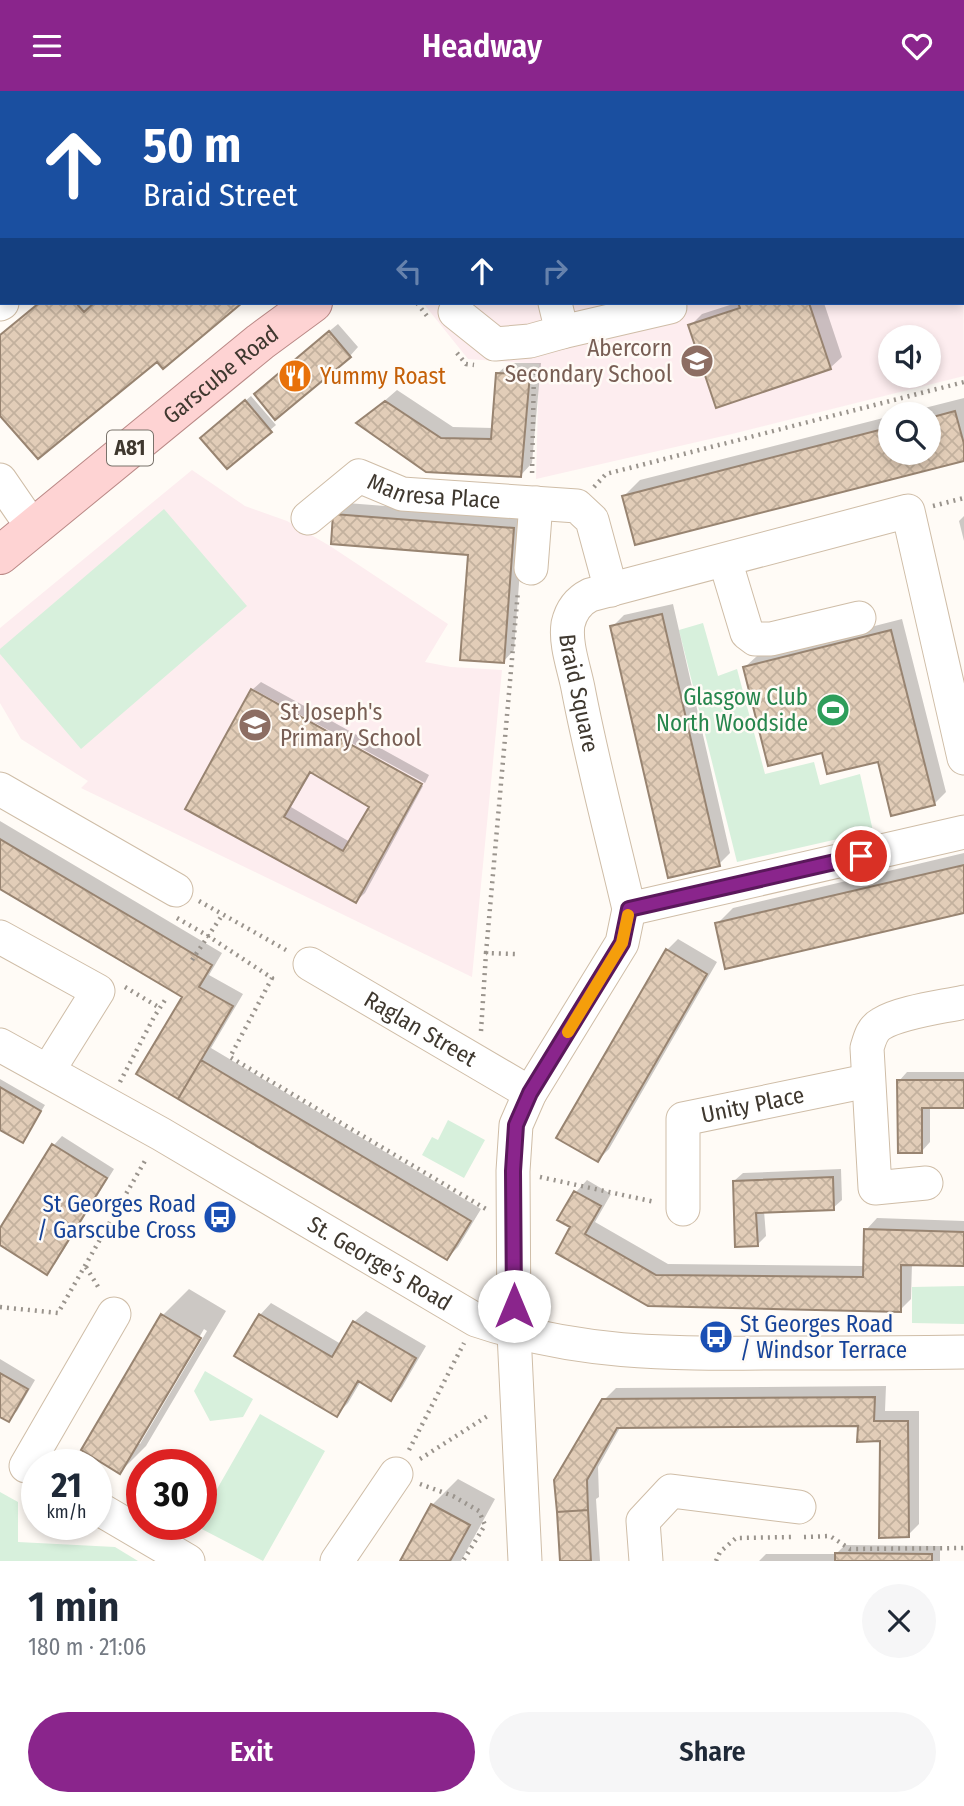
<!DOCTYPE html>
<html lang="en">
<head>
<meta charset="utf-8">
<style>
  body { margin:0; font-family:"Fira Sans Condensed",sans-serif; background:#f6f6f7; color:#1f2937; height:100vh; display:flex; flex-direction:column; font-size:26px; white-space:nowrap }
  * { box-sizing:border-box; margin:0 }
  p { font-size:23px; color:#747a83 }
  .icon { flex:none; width:38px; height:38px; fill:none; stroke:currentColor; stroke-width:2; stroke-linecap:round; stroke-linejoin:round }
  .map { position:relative; height:1470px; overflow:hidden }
  .drawer { display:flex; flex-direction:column; background:#fff; flex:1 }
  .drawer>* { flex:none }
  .top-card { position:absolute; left:0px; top:0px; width:964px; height:214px; box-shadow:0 4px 10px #0003; background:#1a4fa0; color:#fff; overflow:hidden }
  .buttons { position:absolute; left:878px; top:234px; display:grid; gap:14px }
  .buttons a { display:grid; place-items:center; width:63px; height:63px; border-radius:50%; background:#fff; box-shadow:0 4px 10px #0003; font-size:35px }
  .speed { position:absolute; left:21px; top:1358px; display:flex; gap:14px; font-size:35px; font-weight:700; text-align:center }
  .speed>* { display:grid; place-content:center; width:91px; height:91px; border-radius:50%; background:#fff; box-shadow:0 4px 10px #0003; line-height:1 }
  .speed small { font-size:18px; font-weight:400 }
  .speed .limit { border:10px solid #d22; background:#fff; color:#111 }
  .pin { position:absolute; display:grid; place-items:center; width:60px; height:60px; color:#fff; margin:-30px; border:4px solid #fff; border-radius:50%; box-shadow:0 2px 7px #0007 }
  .me { position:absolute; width:77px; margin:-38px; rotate:0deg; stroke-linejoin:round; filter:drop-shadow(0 0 5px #0008) }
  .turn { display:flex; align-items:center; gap:24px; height:147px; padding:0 28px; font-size:32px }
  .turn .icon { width:91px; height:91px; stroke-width:2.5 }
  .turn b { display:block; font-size:49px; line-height:60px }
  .lanes { display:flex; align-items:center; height:66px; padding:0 28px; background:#0003; justify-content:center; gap:35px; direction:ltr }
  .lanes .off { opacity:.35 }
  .round { display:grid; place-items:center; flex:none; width:74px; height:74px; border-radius:37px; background:#f6f6f7 }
  .overview { display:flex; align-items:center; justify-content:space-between; height:119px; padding:0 28px }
  h1 { font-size:42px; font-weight:600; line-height:52px }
  .primary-button { display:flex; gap:14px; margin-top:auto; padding:14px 28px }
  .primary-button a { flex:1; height:80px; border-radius:42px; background:#8a258c; color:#fff; font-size:28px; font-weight:600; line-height:80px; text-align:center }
  .primary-button a+a { background:#f6f6f7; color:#1f2937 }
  header { display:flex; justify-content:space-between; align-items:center; height:91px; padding:0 28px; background:#8a258c; color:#fff; font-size:32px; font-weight:600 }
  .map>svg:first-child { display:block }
</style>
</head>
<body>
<header><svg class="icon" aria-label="menu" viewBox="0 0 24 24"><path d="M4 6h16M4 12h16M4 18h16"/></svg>Headway<svg class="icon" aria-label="heart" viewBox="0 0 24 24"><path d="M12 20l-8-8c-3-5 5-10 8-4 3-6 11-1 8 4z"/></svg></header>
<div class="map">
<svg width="964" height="1470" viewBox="0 0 964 1470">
  <defs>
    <pattern id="building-cross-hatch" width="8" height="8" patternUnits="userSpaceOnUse" patternTransform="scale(1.75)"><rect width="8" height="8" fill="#e2cdb8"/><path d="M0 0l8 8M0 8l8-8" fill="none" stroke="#c3b19e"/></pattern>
  </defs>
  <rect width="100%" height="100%" fill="#fffbf6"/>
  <path fill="#fdedef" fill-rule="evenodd" d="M624 0H939V2H622Z
    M963 149 964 285 732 343 536 388 539 273 468 268 423 212H962ZM891 247H929V285H891Z
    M192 379 245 415 287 430 330 455 448 533 425 571 451 576 502 579 472 886 81 697 88 690 21 648 0 612V537Z"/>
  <path fill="#d7f0dc" d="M164 418 247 515 81 658 0 563V558Z
    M703 532 718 585 737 578 765 683 814 671 820 694 860 683 873 740 737 771 679 539Z
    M448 1029 485 1049 464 1087 422 1064 432 1046 438 1049Z
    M964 1195V1233L912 1232V1196Z
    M205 1280 253 1308 243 1326 210 1330 194 1300Z
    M260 1323 325 1360 263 1470 196 1435 201 1433V1426Z
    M0 1401 18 1411V1451L115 1456 138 1470H0Z"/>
  <path fill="#0003" fill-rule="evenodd" d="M0 0H77L2 2 0 57Z
    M269 0H334L336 2H267Z
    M352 0H477L350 2Z
    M39 212H239L163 275 157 268 0 321V244Z
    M736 212H824L842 266 830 277 690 235 702 223Z
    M338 233 358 256 350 265 264 294Z
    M509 272H541L532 372 521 384 359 332 397 299 453 336 493 337 497 283Z
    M251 305 276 334 227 376 208 342Z
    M964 307V368L624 405 640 389 891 325V362H929V324H897Z
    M347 412 524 426 514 559 503 571 470 462 335 424Z
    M964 425V450L959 430Z
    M673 513 730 762 719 773 612 536 624 524Z
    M902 528 946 701 934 713 879 669 745 576 757 565Z
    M261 591 429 684 425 692 253 598Z
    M252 601 423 695 365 802 356 810 187 717ZM312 680 371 715 350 751 291 716Z
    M0 730 222 862 209 884 243 903 211 957 481 1118 458 1156 447 1167 138 983 184 905 0 796Z
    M964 762V821L717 833 733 817Z
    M678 848 717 871 609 1058 598 1069 667 859Z
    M907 981H964V1015H930V1051L922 1060 899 990Z
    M0 988 45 1014 23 1049 0 1037Z
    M62 1045 114 1078 55 1173 47 1181 0 1152V1140L54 1054Z
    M841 1078 842 1109 833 1117 764 1120 766 1145 757 1154 734 1090 743 1082Z
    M587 1089 611 1103 595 1131 668 1173 865 1175 866 1139 877 1127 964 1130V1173L912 1172 911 1208 900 1219 648 1213 572 1135 559 1128 576 1101Z
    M189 1198 226 1220 146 1355 120 1381 83 1359 163 1224ZM204 1238 207 1240 140 1353H136Z
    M271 1212 341 1253 354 1231 366 1220 426 1255 402 1296 391 1308 361 1290 348 1312 337 1323 260 1224Z
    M0 1268 35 1289 17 1320 8 1329 0 1324Z
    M886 1295 885 1320H919V1433L908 1444 881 1348 860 1333 621 1335 598 1376 599 1406 596 1408 600 1470H561L604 1309 616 1297Z
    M458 1388 495 1408 461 1470H402L432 1414Z
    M845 1454 940 1455V1470H759L766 1463H836Z"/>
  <path fill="url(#building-cross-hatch)" stroke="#988471" stroke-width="2" fill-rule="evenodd" d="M0 0H80L2 2 0 59Z
    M353 0H480L351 2Z
    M39 212H76L84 221 94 212H242L163 278 157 271 38 368 0 325V244Z
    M738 212H809L831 278 716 317 688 234 740 217Z
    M329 240 351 266 275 329 254 303Z
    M496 282 530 283 521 386 426 381 356 332 385 310 441 347 491 348Z
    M245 309 272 341 227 378 200 347Z
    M955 320 964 353V370L635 454 622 405 891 336V362H929V327Z
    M333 423 514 437 504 572 460 569 468 464 331 453Z
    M662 523 720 775 668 787 610 535Z
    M891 539 935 714 891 725 878 671 827 683 822 662 768 675 743 576Z
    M251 598 422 693 356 812 185 718ZM310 681 369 716 343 760 284 726Z
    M0 748 212 874 199 896 233 915 178 1008 136 983 182 906 0 798Z
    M964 774V822L725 878 715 832Z
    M666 858 707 883 598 1071 556 1047Z
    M201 969 471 1130 447 1169 178 1008Z
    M897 989H964V1017H922V1062H898Z
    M0 996 41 1020 23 1052 0 1039Z
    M52 1053 107 1087 47 1184 0 1154V1137Z
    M833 1086 834 1119 756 1122 758 1155 735 1156 733 1090Z
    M574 1100 601 1115 585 1143 656 1184 863 1186 864 1138 964 1141V1175L901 1174V1221L648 1215 556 1162 570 1136 557 1129Z
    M161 1223 201 1247 120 1383 81 1359Z
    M259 1223 332 1266 353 1230 416 1267 391 1310 358 1290 337 1326 234 1265Z
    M0 1282 28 1298 9 1331 0 1326Z
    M875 1306 874 1330H908L909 1446 879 1447 880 1350 857 1351 858 1335 617 1337 587 1389 588 1419 557 1421 554 1389 602 1308Z
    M431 1413 470 1434 450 1470H400Z
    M588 1419 591 1470H560L557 1421Z
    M835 1462 932 1463V1470H835Z"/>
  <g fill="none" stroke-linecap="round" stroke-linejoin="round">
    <defs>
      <g id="minor">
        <path d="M143 2 145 0"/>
        <path d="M240 2 242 0"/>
        <path d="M0 106 2 105"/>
        <path d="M0 213 2 212"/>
        <path d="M455 221 495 253 530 250 562 241 555 212"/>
        <path d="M562 241 670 216"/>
        <path d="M0 389 33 437"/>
        <path id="s1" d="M308 427 359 385 402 403 577 415 592 429 611 499"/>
        <path d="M725 469 747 542 755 548H771L859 527"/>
        <path d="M531 477 536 412"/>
        <path id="s2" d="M964 667 908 420 590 504C578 510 571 520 568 533 565 553 574 577 578 597 592 671 612 745 629 818L964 741"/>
        <path d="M0 698 176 799"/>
        <path d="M0 846 98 900 48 980"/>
        <path id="s3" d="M310 873 530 1002"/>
        <path id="s4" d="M0 954 161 1043 476 1229C577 1263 666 1263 771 1262 836 1262 900 1262 964 1261"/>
        <path d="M926 1092 875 1097 867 957C870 947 872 938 881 933 900 921 942 916 964 911"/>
        <path id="s5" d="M683 1118V1028L867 990"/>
        <path d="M26 1375 114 1223"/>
        <path d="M96 1416 188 1470"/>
        <path d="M337 1470 396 1383"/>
        <path d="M525 1470 514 1242 513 1080 516 1034 530 1002 622 852 629 818"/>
        <path d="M646 1470 643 1430 671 1400 799 1416"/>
      </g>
      <g id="major">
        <path d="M575 2 577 0"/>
        <path id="s6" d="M0 464 260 251 313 212"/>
      </g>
    </defs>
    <use href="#minor" stroke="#cfbda7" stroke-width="35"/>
    <use href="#major" stroke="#ba8986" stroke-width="40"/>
    <path stroke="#9a948d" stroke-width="4.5" stroke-dasharray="2 5" stroke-linecap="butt" d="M945 0 946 2
      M519 2 521 0
      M962 91 964 102
      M417 212 427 225
      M457 262 466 273 474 274
      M531 278H534L532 386
      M594 396 606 383 964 291
      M933 415 964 407
      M199 810 286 859
      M177 827 208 845 272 887 230 966 486 1118
      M486 862 518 500
      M192 869 223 823
      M125 896 160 917
      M481 940 486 862 515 863
      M120 991 154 926 167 906
      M540 1086 655 1111
      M86 1176 100 1199
      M0 1216 58 1222 146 1068
      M409 1359 464 1252
      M420 1368 489 1324
      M420 1393 453 1405 479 1420 485 1434 463 1470
      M804 1446 830 1445 850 1458 964 1457
      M716 1470 720 1461 736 1447 791 1446"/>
    <use href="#minor" stroke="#fff" stroke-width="33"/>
    <use href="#major" stroke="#fed3d3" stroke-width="38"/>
  </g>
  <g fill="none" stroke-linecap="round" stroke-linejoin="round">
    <defs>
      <path id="route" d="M514 1215 513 1080 516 1034 530 1002 622 852 629 818 861 765"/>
    </defs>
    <use href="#route" stroke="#5a185b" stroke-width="18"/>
    <use href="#route" stroke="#8a258c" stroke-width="12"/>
    <path stroke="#f59e0b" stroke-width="12" d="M568 941 622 852 628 824"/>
  </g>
  <defs>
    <symbol id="school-disc" viewBox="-11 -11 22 22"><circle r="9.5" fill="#8d6e63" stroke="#fffbf6"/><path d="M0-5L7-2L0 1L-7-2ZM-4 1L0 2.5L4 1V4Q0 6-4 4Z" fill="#fff"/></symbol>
    <symbol id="restaurant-disc" viewBox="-11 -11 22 22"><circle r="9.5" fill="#e8710a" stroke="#fffbf6"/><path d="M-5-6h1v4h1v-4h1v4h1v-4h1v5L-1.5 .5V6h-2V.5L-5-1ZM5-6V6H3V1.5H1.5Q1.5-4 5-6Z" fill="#fff"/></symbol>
    <symbol id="stadium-disc" viewBox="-11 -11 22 22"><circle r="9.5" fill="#2e9e5b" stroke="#fffbf6"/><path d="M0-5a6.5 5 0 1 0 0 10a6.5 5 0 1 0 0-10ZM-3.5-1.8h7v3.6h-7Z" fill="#fff"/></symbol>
    <symbol id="bus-disc" viewBox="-11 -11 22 22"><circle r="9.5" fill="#1a4fb4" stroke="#fffbf6"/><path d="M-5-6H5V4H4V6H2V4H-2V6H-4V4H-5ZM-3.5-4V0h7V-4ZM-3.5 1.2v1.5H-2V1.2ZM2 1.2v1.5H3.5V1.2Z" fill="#fff"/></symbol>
  </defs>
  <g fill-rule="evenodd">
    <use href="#school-disc" x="678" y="251" width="38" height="38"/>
    <use href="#restaurant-disc" x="276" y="266" width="38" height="38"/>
    <use href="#stadium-disc" x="814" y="600" width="38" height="38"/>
    <use href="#school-disc" x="236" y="615" width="38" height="38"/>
    <use href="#bus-disc" x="201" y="1107" width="38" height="38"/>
    <use href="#bus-disc" x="697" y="1227" width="38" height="38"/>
  </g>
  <g text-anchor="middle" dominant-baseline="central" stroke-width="5" stroke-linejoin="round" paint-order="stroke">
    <rect fill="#fffbf6" stroke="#79726b" stroke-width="2" x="107" y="339.5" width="46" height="35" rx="5"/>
    <g font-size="21" font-weight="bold" fill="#3f382f">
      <text x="130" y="357">A81</text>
    </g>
    <g font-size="23" fill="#785e54" stroke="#fffbf6" text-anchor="end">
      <text x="672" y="257">Abercorn<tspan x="672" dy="26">Secondary School</tspan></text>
      <text x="280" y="621" text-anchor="start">St Joseph's<tspan x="280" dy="26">Primary School</tspan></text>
    </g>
    <g font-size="23" fill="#3f382f" stroke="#fffbf6">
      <text stroke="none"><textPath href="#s6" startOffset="285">Garscube Road</textPath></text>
      <text stroke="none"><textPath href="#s1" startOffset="144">Manresa Place</textPath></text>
      <text stroke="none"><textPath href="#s2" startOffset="690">Braid Square</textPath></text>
      <text stroke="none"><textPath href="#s3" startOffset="128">Raglan Street</textPath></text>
      <text stroke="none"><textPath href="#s5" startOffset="161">Unity Place</textPath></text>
      <text stroke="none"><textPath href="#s4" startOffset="438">St. George's Road</textPath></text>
    </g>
    <g font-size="23" fill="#c56008" stroke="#fffbf6" text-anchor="start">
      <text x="320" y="285">Yummy Roast</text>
    </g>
    <g font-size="23" fill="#27864d" stroke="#fffbf6" text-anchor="end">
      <text x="808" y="606">Glasgow Club<tspan x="808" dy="26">North Woodside</tspan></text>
    </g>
    <g font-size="23" fill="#164399" stroke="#fffbf6" text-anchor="end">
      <text x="196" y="1113">St Georges Road<tspan x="196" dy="26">/ Garscube Cross</tspan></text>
      <text x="740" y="1233" text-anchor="start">St Georges Road<tspan x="740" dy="26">/ Windsor Terrace</tspan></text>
    </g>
  </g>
</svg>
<div class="buttons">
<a><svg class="icon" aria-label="sound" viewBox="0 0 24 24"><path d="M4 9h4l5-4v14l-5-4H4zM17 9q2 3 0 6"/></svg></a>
<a><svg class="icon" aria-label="search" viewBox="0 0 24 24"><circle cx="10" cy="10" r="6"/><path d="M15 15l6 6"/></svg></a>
</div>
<div class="speed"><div>21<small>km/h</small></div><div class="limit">30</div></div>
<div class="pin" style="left:861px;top:765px;background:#d93025"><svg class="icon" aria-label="arrive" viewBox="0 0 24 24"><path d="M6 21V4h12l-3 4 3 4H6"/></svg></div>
<svg class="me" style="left:514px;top:1215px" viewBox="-20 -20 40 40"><circle r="19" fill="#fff"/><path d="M0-13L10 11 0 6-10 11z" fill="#8a258c"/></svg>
<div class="top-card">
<div class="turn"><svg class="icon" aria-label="ahead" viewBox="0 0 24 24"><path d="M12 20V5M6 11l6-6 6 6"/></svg><div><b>50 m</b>Braid Street</div></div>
<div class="lanes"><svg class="icon off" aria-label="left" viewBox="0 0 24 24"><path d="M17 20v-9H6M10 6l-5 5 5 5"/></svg><svg class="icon" aria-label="ahead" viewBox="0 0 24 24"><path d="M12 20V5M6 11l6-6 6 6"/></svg><svg class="icon off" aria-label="right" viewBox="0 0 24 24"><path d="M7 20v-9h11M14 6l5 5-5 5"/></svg></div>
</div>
</div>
<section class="drawer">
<div class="overview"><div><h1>1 min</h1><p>180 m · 21:06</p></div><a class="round"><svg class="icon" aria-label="close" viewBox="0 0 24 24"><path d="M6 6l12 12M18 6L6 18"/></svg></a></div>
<div class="primary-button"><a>Exit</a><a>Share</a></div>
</section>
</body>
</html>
